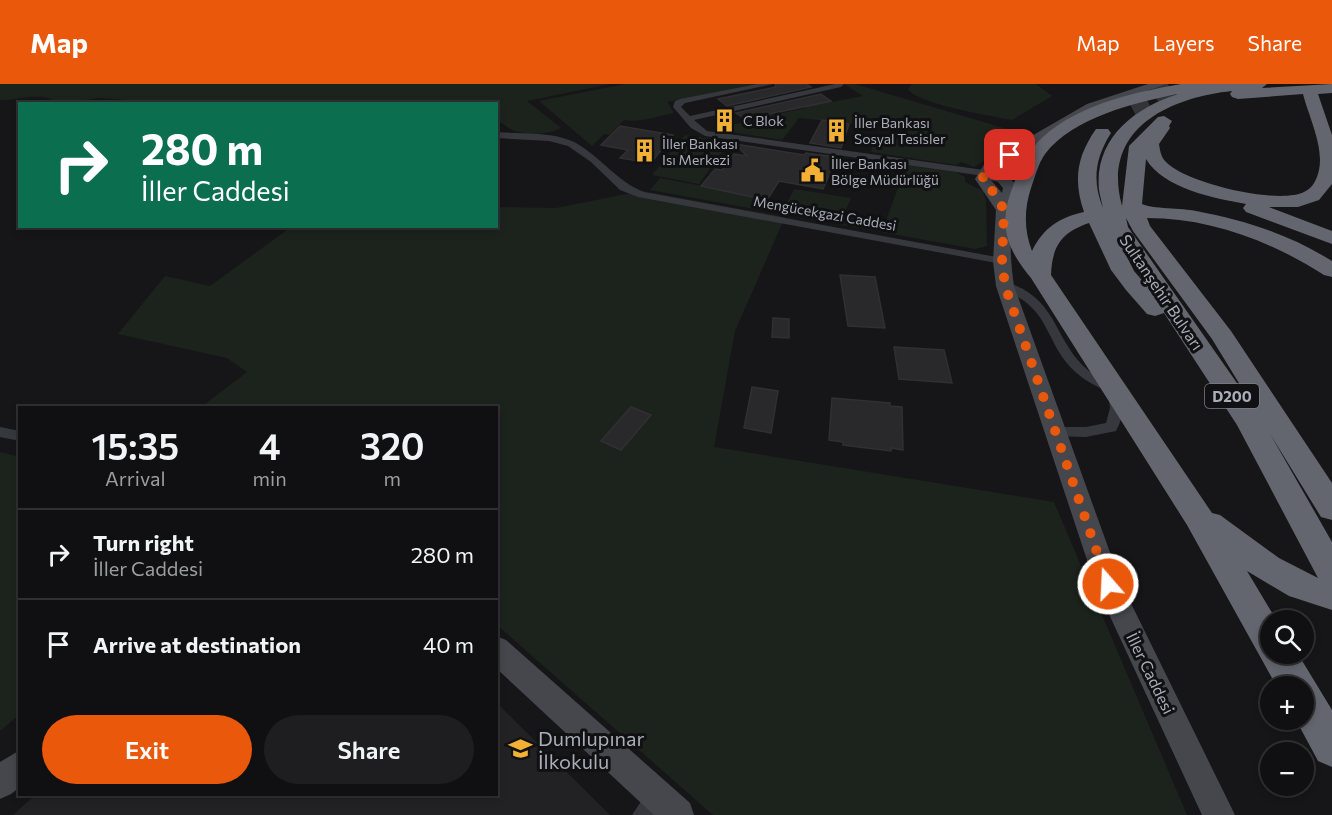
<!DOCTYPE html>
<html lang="en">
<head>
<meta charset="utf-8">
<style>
  body { margin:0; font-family:Commissioner,sans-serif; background:#1e1e20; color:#f1f3f6; height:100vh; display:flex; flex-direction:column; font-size:22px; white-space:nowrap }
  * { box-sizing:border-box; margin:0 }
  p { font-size:20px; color:#9c9d9f }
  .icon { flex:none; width:33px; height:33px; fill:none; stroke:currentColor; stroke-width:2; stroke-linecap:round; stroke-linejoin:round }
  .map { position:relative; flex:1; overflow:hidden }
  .drawer { position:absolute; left:18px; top:322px; width:480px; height:390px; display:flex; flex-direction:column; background:#101012; border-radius:0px; box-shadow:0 3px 9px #0003,0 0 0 2px #303032 }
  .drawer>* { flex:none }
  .banner { position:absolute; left:18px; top:18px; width:480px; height:126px; border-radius:0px; box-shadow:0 3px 9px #0003,0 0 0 2px #303032; background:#0b6e4f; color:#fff; overflow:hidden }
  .fabs { position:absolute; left:1260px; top:526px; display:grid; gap:12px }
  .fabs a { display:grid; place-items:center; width:54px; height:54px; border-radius:50%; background:#101012; box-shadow:0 3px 9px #0003,0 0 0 2px #303032; font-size:30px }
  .pin { position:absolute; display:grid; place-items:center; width:51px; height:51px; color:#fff; margin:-26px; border-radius:12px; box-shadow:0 3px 9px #0006 }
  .me { position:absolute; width:66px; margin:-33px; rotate:341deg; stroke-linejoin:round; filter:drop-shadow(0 0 4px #0008) }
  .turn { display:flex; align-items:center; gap:21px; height:126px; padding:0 24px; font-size:27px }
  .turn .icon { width:78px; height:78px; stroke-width:2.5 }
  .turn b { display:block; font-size:42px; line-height:51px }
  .eta { display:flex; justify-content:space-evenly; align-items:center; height:102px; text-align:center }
  .eta b { font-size:36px; font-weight:600; line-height:42px }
  .button { display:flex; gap:12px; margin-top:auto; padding:12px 24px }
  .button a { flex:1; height:69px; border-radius:36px; background:#ea580c; color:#fff; font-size:24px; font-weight:600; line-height:69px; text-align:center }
  .button a+a { background:#1e1e20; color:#f1f3f6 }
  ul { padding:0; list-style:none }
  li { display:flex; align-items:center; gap:18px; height:90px; padding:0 24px; border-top:2px solid #303032 }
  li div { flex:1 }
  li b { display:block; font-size:22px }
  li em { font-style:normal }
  header { display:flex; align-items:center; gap:36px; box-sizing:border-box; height:84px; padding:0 30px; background:#ea580c; color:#fff }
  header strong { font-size:28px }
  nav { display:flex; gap:33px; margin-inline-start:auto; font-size:21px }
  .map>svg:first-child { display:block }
</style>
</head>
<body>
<header>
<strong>Map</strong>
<nav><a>Map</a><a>Layers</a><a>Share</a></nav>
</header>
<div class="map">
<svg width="1332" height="731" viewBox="0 0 1332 731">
  <rect width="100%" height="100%" fill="#161618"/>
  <path fill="#222225" d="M497 619 610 731H13L35 711H496Z"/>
  <path fill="#1c231d" d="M0 0H610L527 17 561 44C549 51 521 52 509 44 504 41 501 38 497 36L496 20H137L127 16 99 14 59 20C41 6 21 17 0 16Z
    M625 0H755L667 18 674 29C658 32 641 39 624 36L609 51 604 50 592 62 539 17Z
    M844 0H855L1027 51 974 83 961 78 956 81 871 68 873 60 882 58 886 54 902 56 908 43 869 36 867 41 799 34 782 56 713 45 748 37 743 31 766 26 773 31 806 24 800 18 824 13 833 18 863 12Z
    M912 0H1036L1052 12 1012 36C992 32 917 20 908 5Z
    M685 51 729 58 699 100 652 91Z
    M906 81 955 88 965 93V98L983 107 986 117 987 162 975 165 650 106 660 94 886 137Z
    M794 105 851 114 845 128 787 119Z
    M642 107 785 133 735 247 714 363 1054 418 1187 731H713L497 541 496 324H200L247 288 227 274 118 250 165 192 210 202 291 143 496 142 497 123 556 124Z
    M0 368 20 373 19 631 0 647Z"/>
  <path fill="#29292c" stroke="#303034" stroke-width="1.5" d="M775 0H806L811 3 727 22 718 15 776 3Z
    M821 10 831 17 745 35 736 29Z
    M822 36 849 40 841 64 810 59Z
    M620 42 673 51 651 79 620 74 628 66 601 61Z
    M735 60 804 71 806 69 837 73 823 105 779 97 767 116 701 102 715 85 722 86 734 70 747 72Z
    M840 191 875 193 885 244 848 242Z
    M773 234 789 235V254L772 253Z
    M894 263 944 266 952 299 899 295Z
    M752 303 778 307 771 349 744 344Z
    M832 314 890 319V322L902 323 903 366 891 364V367L843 361V358L829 356Z
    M631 323 651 331 621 366 601 357Z"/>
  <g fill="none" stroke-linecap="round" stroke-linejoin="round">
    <path stroke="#333438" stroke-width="17" stroke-dasharray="17 9" stroke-linecap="butt" d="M1132 24 1176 1"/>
    <path fill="#37383d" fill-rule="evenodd" d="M757 0H773L685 19 681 23 690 32 835 0H844L841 3 694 36 707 47 984 86 989 89 984 92 705 52 691 44 673 23 675 17 680 15Z
      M496 48C521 50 553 47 576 59 602 74 616 97 644 108L1002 174 1008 177 1002 180 638 113 620 106 591 78 568 62 549 57 496 54Z
      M1005 198C1059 213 1053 258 1089 287 1098 294 1109 297 1119 301 1126 316 1124 332 1116 347L1086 353 1050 352 1048 348 1055 343H1086L1106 339 1110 324 1108 307C1081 297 1064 281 1052 255 1046 244 1041 232 1032 224 1024 215 1012 210 1001 205L999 202Z
      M0 343 20 347V357L0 353Z
      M658 701 666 704 669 712 657 731H632L650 704Z"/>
    <path fill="#45474d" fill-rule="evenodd" d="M1148 0H1166L1095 26 1004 79 994 87 1008 92 1018 103C1009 136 1009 168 1014 202L1121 499 1235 731H1202L1095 500 996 202 993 177 996 126 975 95 985 79 1087 20ZM991 96 998 98 1003 104 1002 109Z
      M496 552 506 556 690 719 694 731H654L496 584Z
      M20 666V703L11 710 0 715V678Z"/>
    <path fill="#63666e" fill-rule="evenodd" d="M1181 0H1267L1262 4 1332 0V9L1318 10 1332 51V100L1319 116 1298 123H1269L1332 147V160L1246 128 1243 124 1246 120C1214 114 1164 105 1146 75L1142 120C1151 125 1183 124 1196 127 1245 136 1290 151 1332 177V193L1324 191C1271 157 1210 134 1147 134L1150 142 1231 247 1332 399V436L1321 433 1269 348 1332 458V526L1289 512 1247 487 1277 537H1270V570H1298L1332 626V683L1318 677 1296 636H1304V603H1277L1187 441 1031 194C1007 165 998 142 1012 105 1017 90 1023 73 1035 61 1070 22 1131 9 1181 0ZM1232 7 1230 10 1232 13 1238 15 1303 10C1309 33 1324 63 1319 86 1317 95 1313 104 1304 108 1278 121 1184 99 1165 77 1161 73 1160 66 1159 60L1170 44 1169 42 1172 37 1164 32 1158 33 1129 62 1122 122C1101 46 1167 14 1232 7ZM1178 10C1134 24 1094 55 1099 106 1100 112 1102 119 1103 124 1092 97 1095 74 1111 49L1108 45H1096C1077 72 1073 96 1084 128 1060 133 1043 144 1032 167 1024 147 1024 125 1031 104 1035 93 1038 80 1045 70 1072 34 1136 18 1178 10ZM1126 134 1133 147 1212 255 1253 322 1128 143ZM1089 139 1111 186 1126 206 1147 230 1155 232 1164 229 1237 341 1318 494 1279 474 1220 431 1212 429 1051 191C1052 162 1062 148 1089 139ZM1124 167 1146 201 1134 187Z"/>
  </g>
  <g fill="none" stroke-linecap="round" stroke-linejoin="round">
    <path stroke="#ea580c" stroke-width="10" stroke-dasharray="0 18" d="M1010 71 990 82 982 95 995 110 1004 126 1002 177 1005 202 1108 500"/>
  </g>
  <defs>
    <symbol id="building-bare" viewBox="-9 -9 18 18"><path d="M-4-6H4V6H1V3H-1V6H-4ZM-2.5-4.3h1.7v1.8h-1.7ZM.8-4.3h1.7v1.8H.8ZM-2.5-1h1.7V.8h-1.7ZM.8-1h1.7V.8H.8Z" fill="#f2b134" stroke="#111113" stroke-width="2.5" paint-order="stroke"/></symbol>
    <symbol id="civic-bare" viewBox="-9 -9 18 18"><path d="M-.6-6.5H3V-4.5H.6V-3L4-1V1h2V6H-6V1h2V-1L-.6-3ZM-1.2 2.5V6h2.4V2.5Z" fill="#f2b134" stroke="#111113" stroke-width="2.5" paint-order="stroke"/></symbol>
    <symbol id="school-bare" viewBox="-9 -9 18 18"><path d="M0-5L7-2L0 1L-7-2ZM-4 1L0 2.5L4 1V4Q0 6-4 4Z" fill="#f2b134" stroke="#111113" stroke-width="2.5" paint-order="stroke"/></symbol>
  </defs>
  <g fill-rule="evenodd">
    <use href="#building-bare" x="708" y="20" width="33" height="33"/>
    <use href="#building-bare" x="820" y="30" width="33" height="33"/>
    <use href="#building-bare" x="628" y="50" width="33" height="33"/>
    <use href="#civic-bare" x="796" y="70" width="33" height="33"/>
    <use href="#school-bare" x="504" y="648" width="33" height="33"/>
  </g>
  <g text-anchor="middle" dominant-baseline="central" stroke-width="6" stroke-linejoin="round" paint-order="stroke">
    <g font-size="14" fill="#a8adb8" stroke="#111113" text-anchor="start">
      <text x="743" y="36">C Blok</text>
      <text x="854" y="38">İller Bankası<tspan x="854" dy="16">Sosyal Tesisler</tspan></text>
      <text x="662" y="59">İller Bankası<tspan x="662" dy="16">Isı Merkezi</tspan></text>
      <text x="831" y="79">İller Bankası<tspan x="831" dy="16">Bölge Müdürlüğü</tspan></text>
    </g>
    <g font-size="14" fill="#a8adb8" stroke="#111113">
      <text transform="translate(825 129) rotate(10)">Mengücekgazi Caddesi</text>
    </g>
    <rect fill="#111113" stroke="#7b7e86" stroke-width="1.5" x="1205" y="300" width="54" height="24" rx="4.5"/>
    <g font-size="15" font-weight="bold" fill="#a8adb8">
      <text x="1232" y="312">D200</text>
    </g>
    <g font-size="16" fill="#a8adb8" stroke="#111113">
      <text transform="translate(1162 208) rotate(56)">Sultanşehir Bulvarı</text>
      <text transform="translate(1151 589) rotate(64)">İller Caddesi</text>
    </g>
    <g font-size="20" fill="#a8adb8" stroke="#111113" text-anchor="start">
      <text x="538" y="654">Dumlupınar<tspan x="538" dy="23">İlkokulu</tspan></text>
    </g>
  </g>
</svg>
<div class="fabs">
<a><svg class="icon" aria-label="search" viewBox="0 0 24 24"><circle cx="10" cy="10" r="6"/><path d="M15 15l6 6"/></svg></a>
<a>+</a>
<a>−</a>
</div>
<div class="pin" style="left:1010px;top:71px;background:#d93025"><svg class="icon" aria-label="arrive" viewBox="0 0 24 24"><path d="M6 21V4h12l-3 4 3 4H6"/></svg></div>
<svg class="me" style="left:1108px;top:500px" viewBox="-20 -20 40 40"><circle r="17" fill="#ea580c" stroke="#fff" stroke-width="3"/><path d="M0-11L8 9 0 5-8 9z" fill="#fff"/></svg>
<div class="banner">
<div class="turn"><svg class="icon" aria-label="right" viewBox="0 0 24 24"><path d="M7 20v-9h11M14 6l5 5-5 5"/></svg><div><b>280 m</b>İller Caddesi</div></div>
</div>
<section class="drawer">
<div class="eta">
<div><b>15:35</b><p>Arrival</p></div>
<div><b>4</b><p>min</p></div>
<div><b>320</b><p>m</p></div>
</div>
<ul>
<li><svg class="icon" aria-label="right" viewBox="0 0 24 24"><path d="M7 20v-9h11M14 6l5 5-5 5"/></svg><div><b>Turn right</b><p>İller Caddesi</p></div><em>280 m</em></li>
<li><svg class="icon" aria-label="arrive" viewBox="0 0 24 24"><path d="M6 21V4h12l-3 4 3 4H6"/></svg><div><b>Arrive at destination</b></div><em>40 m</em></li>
</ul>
<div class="button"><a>Exit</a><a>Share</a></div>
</section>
</div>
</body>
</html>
